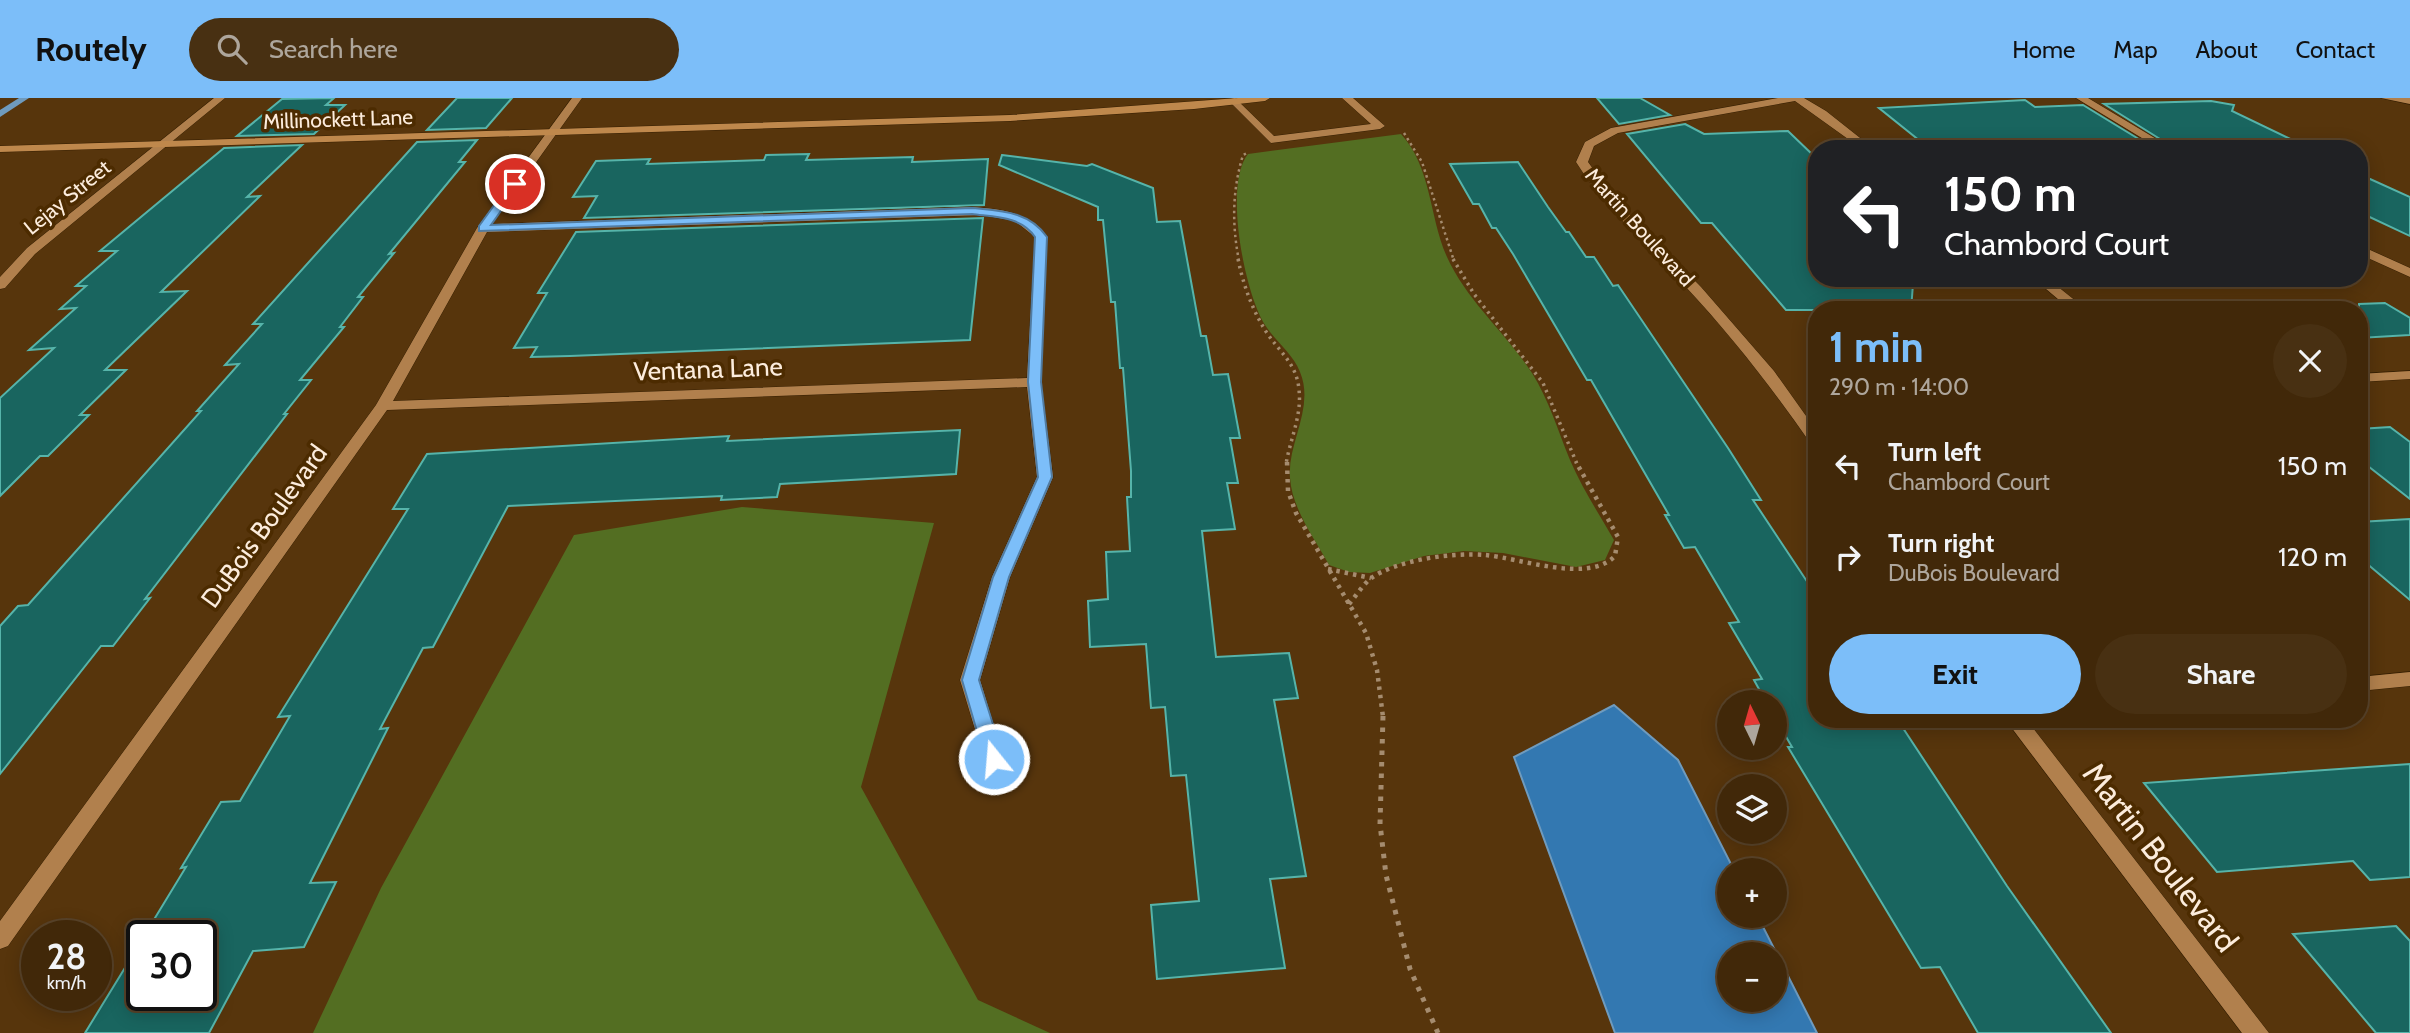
<!DOCTYPE html>
<html lang="en">
<head>
<meta charset="utf-8">
<style>
  body { margin:0; font-family:Cabin,sans-serif; background:#483012; color:#f1f3f6; height:100vh; display:flex; flex-direction:column; font-size:26px; white-space:nowrap }
  * { box-sizing:border-box; margin:0 }
  p { font-size:23px; color:#aea69c }
  .icon { flex:none; width:38px; height:38px; fill:none; stroke:currentColor; stroke-width:2; stroke-linecap:round; stroke-linejoin:round }
  .map { position:relative; flex:1; overflow:hidden }
  .side { position:absolute; left:1808px; top:203px; width:560px; height:427px; display:flex; flex-direction:column; background:#412809; border-radius:28px; box-shadow:0 4px 18px #0003,0 0 0 2px #5a442a }
  .side>* { flex:none }
  .guide { position:absolute; left:1808px; top:42px; width:560px; height:147px; border-radius:28px; box-shadow:0 4px 18px #0003,0 0 0 2px #5a442a; background:#202124; color:#fff; overflow:hidden }
  .needle { width:46px; rotate:355deg }
  .tools { position:absolute; left:1717px; top:592px; display:grid; gap:14px }
  .tools a { display:grid; place-items:center; width:70px; height:70px; border-radius:50%; background:#412809; box-shadow:0 4px 18px #0003,0 0 0 2px #5a442a; font-size:35px }
  .speed { position:absolute; left:21px; top:822px; display:flex; gap:14px; font-size:35px; font-weight:700; text-align:center }
  .speed>* { display:grid; place-content:center; width:91px; height:91px; border-radius:50%; background:#412809; box-shadow:0 4px 18px #0003,0 0 0 2px #5a442a; line-height:1 }
  .speed small { font-size:18px; font-weight:400 }
  .speed .limit { border:4px solid #111; border-radius:10px; background:#fff; color:#111 }
  .pin { position:absolute; display:grid; place-items:center; width:60px; height:60px; color:#fff; margin:-30px; border:4px solid #fff; border-radius:50%; box-shadow:0 2px 7px #0007 }
  .me { position:absolute; width:77px; margin:-38px; rotate:343deg; stroke-linejoin:round; filter:drop-shadow(0 0 5px #0008) }
  .turn { display:flex; align-items:center; gap:24px; height:147px; padding:0 21px; font-size:32px }
  .turn .icon { width:91px; height:91px; stroke-width:2.5 }
  .turn b { display:block; font-size:49px; line-height:60px }
  .round { display:grid; place-items:center; flex:none; width:74px; height:74px; border-radius:37px; background:#483012 }
  .overview { display:flex; align-items:center; justify-content:space-between; height:119px; padding:0 21px }
  h1 { font-size:42px; font-weight:700; line-height:52px; color:#7cbef9 }
  .primary-button { display:flex; gap:14px; margin-top:auto; padding:14px 21px }
  .primary-button a { flex:1; height:80px; border-radius:42px; background:#7cbef9; color:#111; font-size:28px; font-weight:700; line-height:80px; text-align:center }
  .primary-button a+a { background:#483012; color:#f1f3f6 }
  ul { padding:0; list-style:none }
  li { display:flex; align-items:center; gap:21px; height:91px; padding:0 21px }
  li div { flex:1 }
  li b { display:block; font-size:26px }
  li em { font-style:normal }
  header { display:flex; align-items:center; gap:42px; box-sizing:border-box; height:98px; padding:0 35px; background:#7cbef9; color:#111 }
  header strong { font-size:33px }
  nav { display:flex; gap:38px; margin-inline-start:auto; font-size:24px }
  .search { width:490px; height:63px; background:#483012; display:flex; align-items:center; gap:18px; box-sizing:border-box; padding:0 24px; border-radius:38px; color:#aea69c; font-size:26px }
  .map>svg:first-child { display:block }
</style>
</head>
<body>
<header>
<strong>Routely</strong>
<div class="search"><svg class="icon" aria-label="search" viewBox="0 0 24 24"><circle cx="10" cy="10" r="6"/><path d="M15 15l6 6"/></svg>Search here</div>
<nav><a>Home</a><a>Map</a><a>About</a><a>Contact</a></nav>
</header>
<div class="map">
<svg width="2410" height="935" viewBox="0 0 2410 935">
  <rect width="100%" height="100%" fill="#57350c"/>
  <path fill="#536e22" d="M1401 36C1432 70 1429 119 1447 159 1467 203 1506 235 1532 275 1549 302 1558 333 1570 362 1582 390 1599 416 1614 442L1605 462 1576 469 1503 455 1464 453 1424 458 1370 475 1349 474 1329 467C1315 441 1292 411 1290 380 1287 345 1315 310 1300 274 1293 256 1275 243 1265 227 1245 196 1223 87 1248 56Z
    M742 409 934 425 861 689 978 902 1050 935H313L381 790 574 437Z"/>
  <path fill="#3378b1" stroke="#6f9bbe" stroke-width="2" fill-rule="evenodd" d="M1614 607 1678 662 1734 772H1729V817H1757L1817 935H1615L1514 659ZM1729 856H1774V901H1729Z"/>
  <g fill="none" stroke-linecap="round" stroke-linejoin="round">
    <path fill="#6f9bbe" fill-rule="evenodd" d="M19 0H29L0 19V12Z"/>
  </g>
  <path fill="#19655f" stroke="#56b4aa" stroke-width="2" d="M334 0 326 7H345L314 36 237 38 282 1Z
    M457 0H512L486 30 427 32Z
    M1597 0H1640L1670 17 1619 26Z
    M2025 2 2035 9 2083 7 2155 51H1930L1879 10Z
    M2211 3 2234 7 2232 13 2311 51H2176L2104 6Z
    M1685 26 1704 36 1788 33 1816 60V180L1913 186 1911 212H1786L1712 125H1701L1627 36Z
    M477 42 459 64H465L389 156 394 155 358 199H363L340 229H344L300 282H311L284 316H287L145 501 150 500 113 548H101L0 676V528L18 508 28 507 201 313H197L239 266 225 267 262 226H253L417 44Z
    M302 47 247 99 260 98 161 194 187 193 105 272H126L80 317H89L48 358H40L0 398V300L54 250 29 252 76 210 60 211 86 188H76L117 153H100L224 50Z
    M809 56 806 62 913 59 912 64 988 61 984 107 584 120 597 98 573 99 596 63 650 61 647 66 764 62 766 57Z
    M1002 57 1087 68 1092 66 1153 90 1157 124 1180 123 1201 238H1206L1213 277 1228 276 1240 340H1230L1238 385H1227L1235 431 1202 433 1216 559 1289 555 1298 600 1274 602 1306 778 1270 781 1285 870 1157 881 1151 807 1199 803 1186 677 1171 678 1165 609 1151 610 1146 546 1090 549 1088 503 1108 501 1106 454 1130 453 1127 399H1131V373L1123 270H1120L1115 204H1111L1103 122H1098V109L999 67Z
    M1518 64 1548 109 1566 134H1569L1586 159H1594L1613 188 1618 187 1728 350 1761 402H1753L1816 497V621H1897L2007 788 2111 935H1978L1940 869 1921 870 1788 649H1792L1774 618V604H1766L1754 582 1762 581 1729 525 1739 524 1695 449 1684 450 1665 417H1669L1591 282H1587L1513 156 1496 130H1492L1479 106H1473L1450 66Z
    M2359 76 2410 99V138L2359 114Z
    M983 120 970 242 570 258 531 259 537 249 514 250 547 195H538L576 134Z
    M2385 205 2410 220V237L2359 240V206Z
    M2390 329 2410 344V401L2359 361V331Z
    M960 332 956 376 780 386 777 399 721 402 722 398 508 408 433 549 423 550 380 631 388 630 310 785 336 784 304 849 253 853 209 935H85L142 842V898H201V838H144L186 769 181 770 221 704 240 703 290 618 278 619 408 411H393L427 356 729 338 727 343Z
    M2410 421V502L2359 459V424Z
    M2410 666V779L2370 782 2353 763 2217 774 2144 685Z
    M2396 828 2410 843V935H2376L2293 836Z"/>
  <g fill="none" stroke-linecap="round" stroke-linejoin="round">
    <defs>
      <path id="lane" d="M1235 0 1274 38 1371 26 1342 0H1353L1385 28 1380 31 1271 45 1231 5V1Z"/>
      <path id="street" d="M214 0H225L35 156 5 190 0 191V179L27 150Z
        M572 0H582L492 126 972 109C1001 111 1029 114 1047 139L1041 284 1053 379 1010 479 980 582 1004 661 1001 666 994 669 987 666 984 661 960 582 992 479 1037 379 1027 289 387 312 8 848 0 851V823L376 307 477 130ZM982 117 1015 123 1035 139 1027 280 393 303 487 134Z
        M1778 0H1804L1826 13 1874 51H1862L1795 3 1618 35 1594 48 1588 64 1618 105 1701 189 1774 273 1816 332V348L1811 346C1772 290 1731 237 1685 188 1648 147 1606 112 1576 64L1585 44 1611 30Z
        M2076 0H2088L2173 51H2160Z
        M2381 0H2410V6Z
        M2359 147 2410 170V179L2359 156Z
        M2033 180H2047L2087 212H2071Z
        M2410 273V281L2359 284V276Z
        M2410 574V588L2359 593V579Z
        M2005 621H2026L2269 935H2242Z"/>
      <path id="secondary" d="M1238 0H1270L1265 3 1194 11 1010 23 0 54V48L1010 17Z"/>
    </defs>
    <use href="#lane" stroke="#361f03" stroke-width="1"/>
    <use href="#street" stroke="#361f03" stroke-width="1"/>
    <use href="#secondary" stroke="#361f03" stroke-width="1"/>
    <path stroke="#a58c6f" stroke-width="2.5" stroke-dasharray="2.5 3.5" stroke-linecap="butt" d="M1404 35 1422 64 1454 163
      M1239 163C1232 127 1232 93 1243 57L1249 54"/>
    <path stroke="#a58c6f" stroke-width="3.5" stroke-dasharray="2.5 4.5" stroke-linecap="butt" d="M1238 161C1243 186 1252 211 1265 232 1278 253 1297 265 1299 292 1302 317 1290 342 1286 366
      M1453 161 1474 196 1543 285 1577 366"/>
    <path stroke="#a58c6f" stroke-width="4.5" stroke-dasharray="3.5 5" stroke-linecap="butt" d="M1287 364 1288 393 1296 415 1366 535 1377 572 1383 619
      M1328 471 1371 480
      M1349 506C1356 498 1362 488 1370 481 1395 462 1454 454 1485 457 1520 460 1588 486 1615 458L1618 439 1576 364"/>
    <path stroke="#a58c6f" stroke-width="5" stroke-dasharray="4.5 7" stroke-linecap="butt" d="M1383 618 1380 726 1386 777 1410 871 1438 935"/>
    <use href="#lane" fill="#b1804d" fill-rule="evenodd"/>
    <use href="#street" fill="#b1804d" fill-rule="evenodd"/>
    <use href="#secondary" fill="#bf884c" fill-rule="evenodd"/>
  </g>
  <path fill="#7cbef9" stroke="#517ca2" stroke-width="2" d="M515 83 520 86 491 127 972 110C1001 113 1029 113 1047 139L1041 284 1052 379 1009 479 979 582 1004 661 1001 666H988L985 661 962 582 993 479 1038 379 1028 284 1035 139C1021 118 994 119 972 116L479 133V128L511 84Z"/>
  <g text-anchor="middle" dominant-baseline="central" stroke-width="7" stroke-linejoin="round" paint-order="stroke">
    <g font-size="21" fill="#fcecdc" stroke="#4c2b00">
      <text transform="translate(338 21) rotate(-2)">Millinockett Lane</text>
      <text transform="translate(67 99) rotate(-39)">Lejay Street</text>
      <text transform="translate(1640 129) rotate(48)">Martin Boulevard</text>
    </g>
    <g font-size="26" fill="#fcecdc" stroke="#4c2b00">
      <text transform="translate(708 271) rotate(-2)">Ventana Lane</text>
      <text transform="translate(264 428) rotate(-54)">DuBois Boulevard</text>
    </g>
    <g font-size="32" fill="#fcecdc" stroke="#4c2b00">
      <text transform="translate(2161 759) rotate(52)">Martin Boulevard</text>
    </g>
  </g>
</svg>
<div class="tools">
<a><svg class="needle" viewBox="-14 -14 28 28"><path d="M0-13l5 13h-10z" fill="#e53935"/><path d="M0 13l5-13h-10z" fill="#aea69c"/></svg></a>
<a><svg class="icon" aria-label="layers" viewBox="0 0 24 24"><path d="M12 4l9 5-9 5-9-5zM3 14l9 5 9-5"/></svg></a>
<a>+</a>
<a>−</a>
</div>
<div class="speed"><div>28<small>km/h</small></div><div class="limit">30</div></div>
<div class="pin" style="left:515px;top:86px;background:#d93025"><svg class="icon" aria-label="arrive" viewBox="0 0 24 24"><path d="M6 21V4h12l-3 4 3 4H6"/></svg></div>
<svg class="me" style="left:994px;top:661px" viewBox="-20 -20 40 40"><circle r="17" fill="#7cbef9" stroke="#fff" stroke-width="3"/><path d="M0-11L8 9 0 5-8 9z" fill="#fff"/></svg>
<div class="guide">
<div class="turn"><svg class="icon" aria-label="left" viewBox="0 0 24 24"><path d="M17 20v-9H6M10 6l-5 5 5 5"/></svg><div><b>150 m</b>Chambord Court</div></div>
</div>
<section class="side">
<div class="overview"><div><h1>1 min</h1><p>290 m · 14:00</p></div><a class="round"><svg class="icon" aria-label="close" viewBox="0 0 24 24"><path d="M6 6l12 12M18 6L6 18"/></svg></a></div>
<ul>
<li><svg class="icon" aria-label="left" viewBox="0 0 24 24"><path d="M17 20v-9H6M10 6l-5 5 5 5"/></svg><div><b>Turn left</b><p>Chambord Court</p></div><em>150 m</em></li>
<li><svg class="icon" aria-label="right" viewBox="0 0 24 24"><path d="M7 20v-9h11M14 6l5 5-5 5"/></svg><div><b>Turn right</b><p>DuBois Boulevard</p></div><em>120 m</em></li>
</ul>
<div class="primary-button"><a>Exit</a><a>Share</a></div>
</section>
</div>
</body>
</html>
